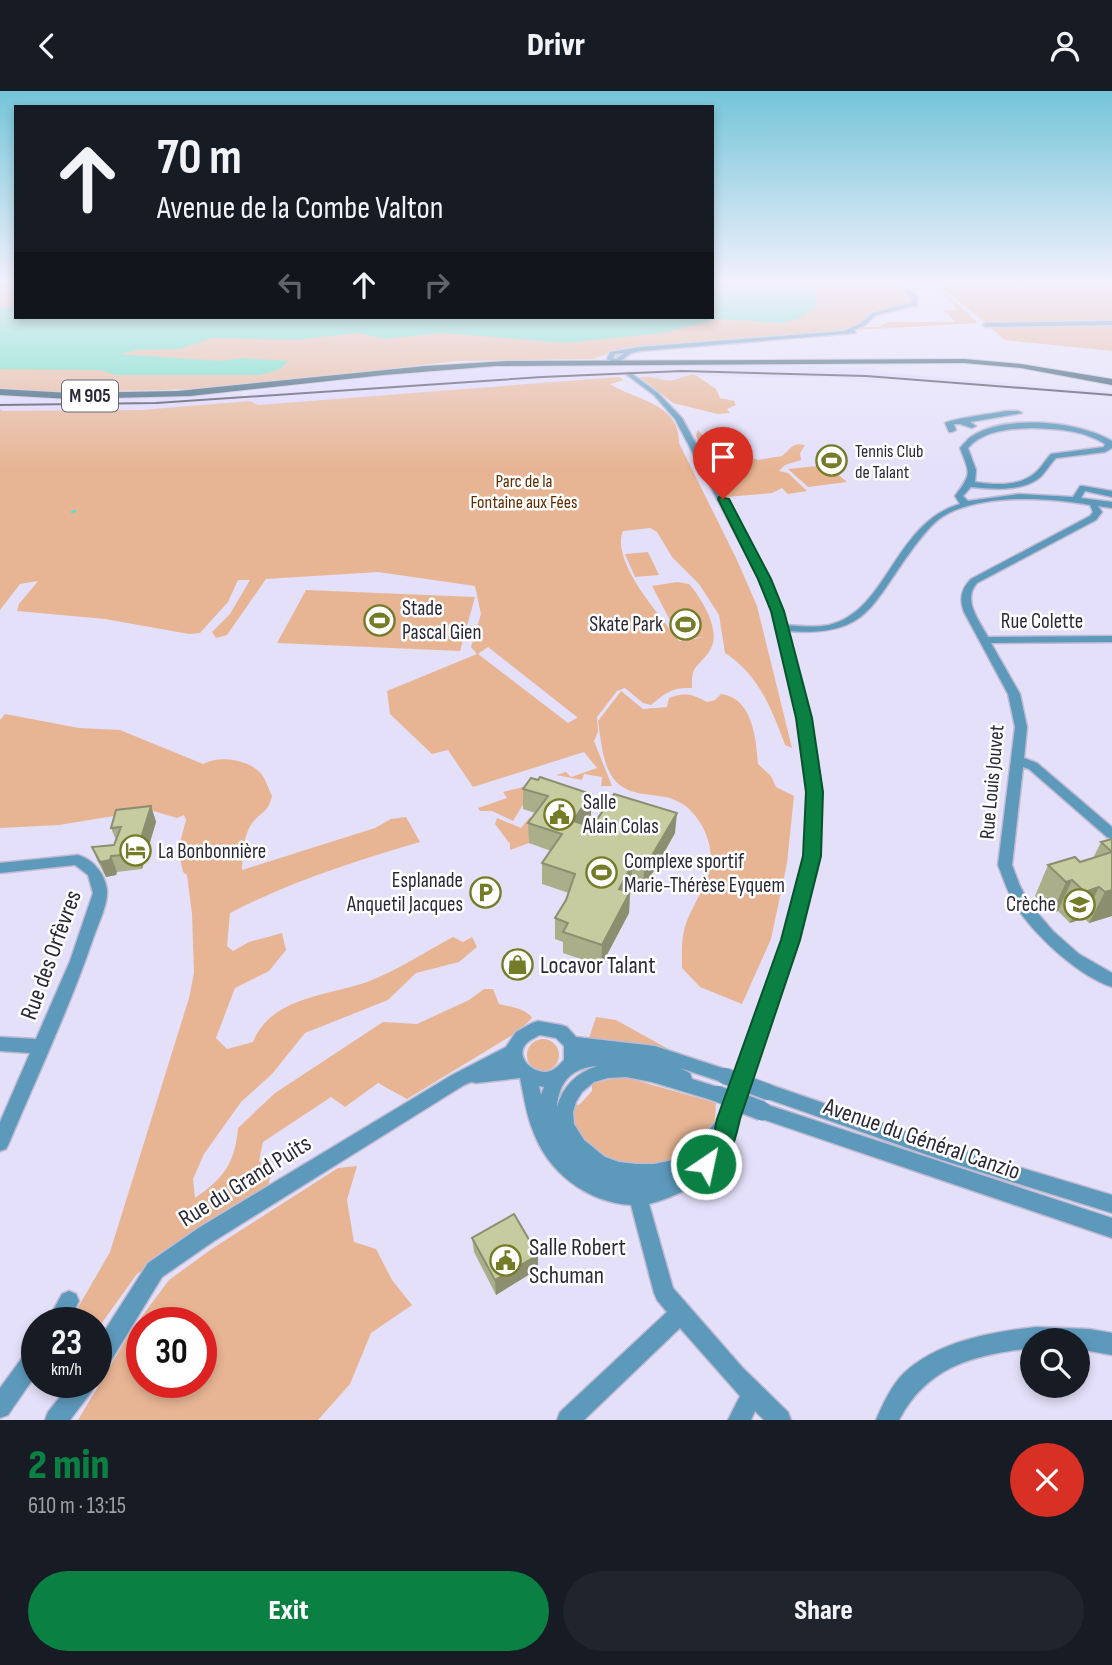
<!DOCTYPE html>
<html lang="en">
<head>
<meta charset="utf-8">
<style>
  body { margin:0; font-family:"Sofia Sans Condensed",sans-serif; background:#20242c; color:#f1f3f6; height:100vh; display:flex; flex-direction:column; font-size:26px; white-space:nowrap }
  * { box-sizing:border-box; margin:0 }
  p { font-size:23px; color:#9ea1a6 }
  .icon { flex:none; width:38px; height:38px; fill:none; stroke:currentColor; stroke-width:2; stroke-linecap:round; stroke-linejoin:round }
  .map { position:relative; height:1329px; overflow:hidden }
  .panel { display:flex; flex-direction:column; background:#171b24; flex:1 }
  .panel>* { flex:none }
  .top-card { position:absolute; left:14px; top:14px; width:700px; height:214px; border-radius:0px; box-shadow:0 4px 10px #0003; background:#171b24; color:#f1f3f6; overflow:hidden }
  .fabs { position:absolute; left:1020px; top:1237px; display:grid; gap:14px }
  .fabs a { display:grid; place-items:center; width:70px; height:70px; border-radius:50%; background:#171b24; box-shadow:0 4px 10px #0003; font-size:35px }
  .speed { position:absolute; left:21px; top:1216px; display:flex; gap:14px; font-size:35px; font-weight:700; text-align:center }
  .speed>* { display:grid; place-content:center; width:91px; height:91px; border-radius:50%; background:#171b24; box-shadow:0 4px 10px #0003; line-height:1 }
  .speed small { font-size:18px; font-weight:400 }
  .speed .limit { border:10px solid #d22; background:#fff; color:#111 }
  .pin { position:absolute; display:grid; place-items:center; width:60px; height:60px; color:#fff; margin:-72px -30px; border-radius:50% 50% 50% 0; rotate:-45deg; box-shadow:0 0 7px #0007 }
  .pin .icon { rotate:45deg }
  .me { position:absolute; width:77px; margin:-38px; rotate:34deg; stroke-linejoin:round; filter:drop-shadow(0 0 5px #0008) }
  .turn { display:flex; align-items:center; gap:24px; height:147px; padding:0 28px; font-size:32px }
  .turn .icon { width:91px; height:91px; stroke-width:2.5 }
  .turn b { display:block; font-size:49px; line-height:60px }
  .lanes { display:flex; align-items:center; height:66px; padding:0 28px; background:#0003; justify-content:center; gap:35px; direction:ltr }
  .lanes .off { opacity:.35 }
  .round { display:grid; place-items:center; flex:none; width:74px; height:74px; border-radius:37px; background:#20242c }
  .summary { display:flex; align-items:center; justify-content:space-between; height:119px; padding:0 28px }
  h1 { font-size:42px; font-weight:800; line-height:52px; color:#0b8043 }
  .cta { display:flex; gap:14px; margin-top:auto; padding:14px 28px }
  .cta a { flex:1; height:80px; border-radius:42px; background:#0b8043; color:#fff; font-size:28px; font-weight:800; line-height:80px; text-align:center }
  .cta a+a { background:#20242c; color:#f1f3f6 }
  header { display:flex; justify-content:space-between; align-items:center; height:91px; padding:0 28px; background:#171b24; font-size:32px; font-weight:800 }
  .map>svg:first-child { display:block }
</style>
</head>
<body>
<header><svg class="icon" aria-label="back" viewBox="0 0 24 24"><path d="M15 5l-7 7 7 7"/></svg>Drivr<svg class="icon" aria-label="person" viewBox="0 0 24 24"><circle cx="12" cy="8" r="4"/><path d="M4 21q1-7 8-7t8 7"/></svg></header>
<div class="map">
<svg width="1112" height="1329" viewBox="0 0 1112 1329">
  <rect width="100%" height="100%" fill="#e5e0fa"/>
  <path fill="#ddd6fe" d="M504 274 612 275 624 276 626 280 635 275 785 274 875 277 879 281 1112 301V306L881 286V289L865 291 838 287 699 285 694 283 681 288 664 289 634 283 582 290 258 314 250 310 194 316 82 321 3 320 0 318V304L108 307 242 302 243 306H248L249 301 415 281Z"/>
  <path fill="#e7b594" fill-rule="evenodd" d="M0 191 16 193V226H712V191H897L914 211 911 214 871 223 860 233 835 242 621 261V266H613L620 261H611L594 268 458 270 230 296 165 299 52 301 0 297Z
    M931 191H1112V260L1005 249 952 204Z
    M932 196 952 208 978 232 855 239 864 236H878L888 231H955L948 223 942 221 957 219 949 208Z
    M694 283 716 298 720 307 734 310 736 314 727 318 730 322 718 323 673 312 640 286C649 285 656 287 664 289 675 291 684 285 694 283Z
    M619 286 624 289 610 293C635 309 680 312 679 352L737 469 757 515 792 657 785 654C772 618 758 583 725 562L719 524 699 493 672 466 657 441 650 437 623 440C610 470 661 526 679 550L706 546 680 548 652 495 677 491 689 493C702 508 722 540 710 559 699 577 691 572 692 597 672 596 665 602 651 614L643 612 625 597 617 600 597 626 598 641 594 650 612 695H601L602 686 584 683 582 689 556 684 566 681 571 686 597 677 584 661 473 696 448 659 432 663 390 623 387 600 477 563 471 556 481 523 475 495 378 481 266 488 227 544 216 547 212 541 230 523 250 489H238L228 511 200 542 189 543 105 528 17 520 19 513 38 490 20 493 0 519V318L3 320 141 319 250 310 258 314ZM488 556 577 626V627L568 632 478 563Z
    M698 339 711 356 728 363H741L758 369 782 365C791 358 792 351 805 354L800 362 801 369 785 374 779 380 788 382 807 400 788 403 782 397 772 402 727 406 715 386 717 382 711 380 696 344Z
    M827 374 847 391 808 396 788 378Z
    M648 461 659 484 635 486 625 463Z
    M306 499 475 506 460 560 277 552Z
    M621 600 643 618 667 616 669 607C685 601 692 603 707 611L715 609 721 603C753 607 756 648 758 673L771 685 776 696 794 705 787 772 771 848 742 913 700 896 682 877C682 865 681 851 684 840 688 819 711 791 711 770 711 756 707 742 699 730 673 689 636 717 613 687 602 671 601 649 598 630Z
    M5 623 79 637 120 639 203 673C219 664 250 668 262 684 266 689 269 699 272 705 268 722 262 720 253 731 243 743 243 764 242 779L375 737 391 728 406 726 420 751C355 770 290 791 230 822L227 855 233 860 249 851 282 842 286 859 269 880 235 897 216 947 227 958 253 951C271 906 327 905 367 891 396 880 425 861 453 846L463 851 472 846 477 856 459 871 416 882 388 909 305 942 272 983 241 1011 204 1063 193 1088 195 1107C224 1087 235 1072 238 1037L275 1002 383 931 417 933 469 909 484 898H493L499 913C510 916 526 917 532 927L519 940 407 1008 378 992 345 1016 331 1006 263 1051 259 1070 272 1080 266 1102 137 1183 96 1240V1232H69L110 1161 189 907 194 882 192 823 187 784 183 781 178 759 186 729 184 724 177 727 150 719 59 734 0 737V629Z
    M547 690 561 692 530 702 513 730 492 720H480L478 717 507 707 503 701Z
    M530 726 544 731 529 752 510 759V753L495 733 497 727 521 737Z
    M596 926 616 929 681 965 589 947Z
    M527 964a16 16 0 1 1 32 0a16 16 0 1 1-32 0Z
    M621 985 716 1012C715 1017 716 1023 715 1028 708 1052 671 1074 647 1076 621 1079 592 1063 577 1043 572 1036 572 1025 570 1017L580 1013 592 1000V993Z
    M357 1075 347 1109 354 1151 376 1158 392 1189 412 1214 371 1242 350 1293 318 1329H78L131 1240 169 1189 213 1157 338 1077ZM201 1232V1292H142V1232Z"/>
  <path fill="#63debf" d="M712 191 736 194 743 191H802L815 200 817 215 800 227 783 232 718 228 663 242 565 252 442 242 385 248 358 242 295 249 213 247 179 258 138 259 119 263 222 270 242 267 289 270 278 279 259 284H115L100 279 0 278V216H16V226H712Z"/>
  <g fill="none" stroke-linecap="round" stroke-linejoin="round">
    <path stroke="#63debf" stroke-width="2.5" d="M72 421 75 420"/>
    <defs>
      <path id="minor" d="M897 191H902L917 206V214L876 224 865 234 854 239 856 242 640 260 631 262 617 273 607 268 610 261 640 256 844 240 861 232 872 222 912 212 911 206ZM624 262 616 268 613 267 615 263Z
        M1112 230V234L986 236 983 234 986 232Z
        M627 282H631L658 302 682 327 769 488 785 534C800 535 814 537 829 534 888 520 894 432 960 413L955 405C972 382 970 383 960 357 964 353 967 348 972 345 1006 323 1079 330 1112 350V357L1105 361 1056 367C1049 374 1045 383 1038 388 1019 401 992 398 971 396L963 405 968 410 1019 403 1073 406 1080 395H1083L1112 400V406L1085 400 1081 407 1112 411V417L1098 415 1102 421 1096 429 977 492C962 509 979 529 988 546L1112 545V551L991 552 1020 603 1027 636 1024 667 1037 672 1112 736V748L1107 746 1029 678 1023 676 1012 774 1020 795 1029 812 1053 840 1079 863 1112 882V896C1079 885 1039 848 1019 820 1009 806 1004 789 998 774L1015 636 1008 603 964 521C959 508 961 498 971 488L1090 425 1093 421 1090 414C1048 406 975 402 939 428 928 437 919 449 911 460 870 516 867 546 787 540L810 627 818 670 820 701 819 765 799 850 737 1028C736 1040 734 1051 729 1061 715 1087 677 1106 649 1113L673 1197 742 1276 788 1321 791 1329H764L755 1320 751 1329H728L740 1305 680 1237 584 1329H557L560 1321 667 1221 657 1209 654 1202 631 1114C586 1111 548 1081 533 1040 526 1023 524 1005 520 987L476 992 471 991 464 994 214 1150 162 1186 104 1281 96 1284V1253L148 1172 200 1136 452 984 506 956 516 941 532 932 538 930 561 934 567 936 576 946 655 955 731 980 734 985 731 990 725 992 680 977 690 982 692 988 724 998 727 1003 724 1008 718 1011 652 991 626 986 608 987 594 991 582 1001 576 1011 573 1021 574 1033 584 1049 605 1066 619 1071 636 1073H654L673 1069 693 1055 710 1038 720 1025 783 850 805 765 808 701 806 670 798 627 772 521 759 488 675 328 654 304 627 284ZM1032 337C1058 338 1083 339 1105 353L1104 356 1051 363C1045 369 1042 376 1036 381 1020 396 995 394 975 391L976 379 968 357C984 339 1009 338 1032 337ZM540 944 556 947 564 955V969C559 974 556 978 550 980 536 985 515 968 525 954 529 949 534 947 540 944ZM597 975C576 982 563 995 557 1016 559 990 572 977 597 975ZM539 995 544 996 541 1004Z
        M1006 320H1018L1022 322 970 331 976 335 972 337 960 333H954L956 339 952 341H949L945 332C955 327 992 323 1006 320Z
        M78 764C94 769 105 783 107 799 108 813 99 831 94 845 70 916 38 983 9 1052L6 1058 0 1060V1031L30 962 0 960V946L36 948 70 870 93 802 88 784 75 774 0 782V772Z
        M768 993 942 1053 1112 1104V1122L942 1069 762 1006 759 1001 762 996Z
        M762 1012 1112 1127V1147L756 1026 753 1020 756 1014Z
        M69 1200 76 1203 79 1210 68 1232H46L62 1203Z
        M1036 1236 1089 1238 1112 1242V1264L1078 1258V1250H1032V1257C975 1264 928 1274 899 1329H876C883 1313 891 1295 904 1282 938 1250 992 1241 1036 1236Z
        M37 1253V1282L8 1324 0 1327V1297L30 1256Z
        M71 1292H95L92 1300 70 1329H45L48 1321Z"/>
      <path id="major" d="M964 268 1021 273 1112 288V294L1021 277 964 272 496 275 384 284 190 305 70 308 0 304V298L70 302 178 300 425 275 507 270Z"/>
    </defs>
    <use href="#minor" stroke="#c0bbd3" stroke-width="3"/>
    <use href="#major" stroke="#c0bbd3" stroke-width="2"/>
    <use href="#minor" fill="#5d99bb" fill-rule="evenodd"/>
    <use href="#major" fill="#29536a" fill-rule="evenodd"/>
    <path stroke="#454254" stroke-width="2" d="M0 314 156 312 542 286 682 280 866 285 1112 304"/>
    <defs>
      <path id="minor-bridge-far1" d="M725 985 768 1001
        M718 1003 739 1011"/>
      <path id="minor-bridge" d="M734 1009 762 1020"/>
    </defs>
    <use href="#minor-bridge-far1" stroke="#c0bbd3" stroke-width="18" stroke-linecap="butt"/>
    <use href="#minor-bridge" stroke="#c0bbd3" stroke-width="22" stroke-linecap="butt"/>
    <use href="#minor-bridge-far1" stroke="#5d99bb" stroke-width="16"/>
    <use href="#minor-bridge" stroke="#5d99bb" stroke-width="19"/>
  </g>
  <path fill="#aaaf8a" d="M523 698 591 703V724L584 734 592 736 675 742 643 799 631 795 628 801H630L629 822 601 875 563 862V851L555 848V827L566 809 569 802 542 793V772L551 760 529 752 528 732 535 722 523 718Z
    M151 715 156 731 142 778 117 781 116 784 106 786 98 771 92 756 114 754 116 749 111 737Z
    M1112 748V825L1089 832 1084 827 1070 832 1058 820 1052 822 1035 805 1048 774 1080 771 1093 767 1101 751Z
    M472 1147 538 1164V1178L496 1204 474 1161Z"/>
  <path fill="#8b8f70" d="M591 703V724L573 751V730Z
    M151 715 156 731 142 778 136 763Z
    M677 722 675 742 643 799 644 778Z
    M111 765 117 781 116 784 106 786 100 771Z
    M632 774 631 795 618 819 619 798Z
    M1072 789 1058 820 1052 822 1066 791Z
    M1099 796 1084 827 1070 832 1085 801Z
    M1112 799V825L1089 832 1105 801Z
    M630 801 629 822 601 875 602 854Z
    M538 1164V1178L496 1204 495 1189Z"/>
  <path fill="#c6cca0" stroke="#8b8f70" stroke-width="2" d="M540 686 591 703 573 730 592 736 614 703 677 722 644 778 632 774 619 798 630 801 602 854 563 841 568 832 555 827 566 809 575 783 542 772 562 743 528 732 548 705 523 698 531 687 538 689Z
    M151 715 136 763 111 765 110 769 100 771 92 756 114 754 121 736 111 737 116 719Z
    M1112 748V761L1101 751Z
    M1112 761V799L1105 801 1099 796 1085 801 1072 789 1066 791 1048 774 1075 766 1080 771Z
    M514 1123 538 1164 495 1189 472 1147Z"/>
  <linearGradient id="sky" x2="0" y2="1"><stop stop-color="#73c5d8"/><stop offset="0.51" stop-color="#f3f1fd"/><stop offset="1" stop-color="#f3f1fd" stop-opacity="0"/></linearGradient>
  <rect width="1112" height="377" fill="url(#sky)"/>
  <path fill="#0b8043" stroke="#07532c" stroke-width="2" d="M719 406 729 408 771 488 784 520 812 627 823 701 821 765 800 849 740 1028C735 1050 730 1075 706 1084L698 1081 694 1073 713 1048 717 1028 781 849 803 765 806 701 796 627 771 520 758 488 718 408Z"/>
  <defs>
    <symbol id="stadium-ring" viewBox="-11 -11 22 22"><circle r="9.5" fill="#fff" stroke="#757c27" stroke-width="1.5"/><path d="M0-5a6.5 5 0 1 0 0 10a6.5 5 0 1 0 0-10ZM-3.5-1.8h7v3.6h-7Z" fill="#757c27"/></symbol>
    <symbol id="civic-ring" viewBox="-11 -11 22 22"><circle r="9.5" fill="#fff" stroke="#757c27" stroke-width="1.5"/><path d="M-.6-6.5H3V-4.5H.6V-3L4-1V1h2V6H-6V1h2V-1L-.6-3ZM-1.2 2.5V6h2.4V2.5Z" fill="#757c27"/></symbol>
    <symbol id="hotel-ring" viewBox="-11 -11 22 22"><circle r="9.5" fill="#fff" stroke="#757c27" stroke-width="1.5"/><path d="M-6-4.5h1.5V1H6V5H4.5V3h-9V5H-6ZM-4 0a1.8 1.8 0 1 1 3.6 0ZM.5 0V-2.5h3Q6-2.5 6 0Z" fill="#757c27"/></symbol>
    <symbol id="parking-ring" viewBox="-11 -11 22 22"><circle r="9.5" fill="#fff" stroke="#757c27" stroke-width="1.5"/><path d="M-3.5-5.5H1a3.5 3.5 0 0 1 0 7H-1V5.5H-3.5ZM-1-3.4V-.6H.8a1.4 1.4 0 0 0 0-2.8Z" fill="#757c27"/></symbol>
    <symbol id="school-ring" viewBox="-11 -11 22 22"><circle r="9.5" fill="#fff" stroke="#757c27" stroke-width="1.5"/><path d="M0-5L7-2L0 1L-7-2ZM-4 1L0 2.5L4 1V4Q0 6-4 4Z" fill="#757c27"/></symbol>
    <symbol id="shop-ring" viewBox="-11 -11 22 22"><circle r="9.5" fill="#fff" stroke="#757c27" stroke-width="1.5"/><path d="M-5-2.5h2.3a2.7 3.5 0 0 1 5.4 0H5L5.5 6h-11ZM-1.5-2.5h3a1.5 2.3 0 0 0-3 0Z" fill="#757c27"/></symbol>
  </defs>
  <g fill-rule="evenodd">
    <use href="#stadium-ring" x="814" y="352" width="35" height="35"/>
    <use href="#stadium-ring" x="362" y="512" width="35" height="35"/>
    <use href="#stadium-ring" x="668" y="516" width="35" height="35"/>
    <use href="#civic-ring" x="542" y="706" width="35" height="35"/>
    <use href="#hotel-ring" x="118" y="742" width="35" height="35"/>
    <use href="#stadium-ring" x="584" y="764" width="35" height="35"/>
    <use href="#parking-ring" x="468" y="784" width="35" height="35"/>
    <use href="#school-ring" x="1062" y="796" width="35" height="35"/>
    <use href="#shop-ring" x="500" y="856" width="35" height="35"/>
    <use href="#civic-ring" x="488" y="1152" width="35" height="35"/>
  </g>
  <g text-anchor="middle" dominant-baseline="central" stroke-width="5" stroke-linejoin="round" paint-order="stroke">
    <g font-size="18" fill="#2b2838" stroke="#fff" text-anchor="start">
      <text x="855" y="360">Tennis Club<tspan x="855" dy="21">de Talant</tspan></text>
    </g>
    <g font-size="18" fill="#5f2c00" stroke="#fff">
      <text x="524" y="390">Parc de la<tspan x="524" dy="21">Fontaine aux Fées</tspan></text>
    </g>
    <rect fill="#fff" stroke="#6b6874" stroke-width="2" x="62" y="289.5" width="56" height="31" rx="5"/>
    <g font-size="19" font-weight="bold" fill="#2b2838">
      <text x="90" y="305">M 905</text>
    </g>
    <g font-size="21" fill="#2b2838" stroke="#fff" text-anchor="start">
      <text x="402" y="517">Stade<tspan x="402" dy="24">Pascal Gien</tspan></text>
      <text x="663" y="533" text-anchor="end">Skate Park</text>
      <text x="583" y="711">Salle<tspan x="583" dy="24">Alain Colas</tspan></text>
      <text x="158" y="760">La Bonbonnière</text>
      <text x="624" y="770">Complexe sportif<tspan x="624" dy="24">Marie-Thérèse Eyquem</tspan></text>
      <text x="463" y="789" text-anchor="end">Esplanade<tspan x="463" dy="24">Anquetil Jacques</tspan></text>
      <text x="1056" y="813" text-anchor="end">Crèche</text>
    </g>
    <g font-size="21" fill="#2b2838" stroke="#fff">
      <text x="1042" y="530">Rue Colette</text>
      <text transform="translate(992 691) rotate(-85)">Rue Louis Jouvet</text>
    </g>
    <g font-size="24" fill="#2b2838" stroke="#fff">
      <text transform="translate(51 864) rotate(-70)">Rue des Orfèvres</text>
      <text transform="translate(922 1048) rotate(19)">Avenue du Général Canzio</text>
      <text transform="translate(245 1090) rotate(-32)">Rue du Grand Puits</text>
    </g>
    <g font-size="24" fill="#2b2838" stroke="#fff" text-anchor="start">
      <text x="540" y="874">Locavor Talant</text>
      <text x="529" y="1156">Salle Robert<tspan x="529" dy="28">Schuman</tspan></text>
    </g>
  </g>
</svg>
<div class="fabs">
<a><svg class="icon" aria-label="search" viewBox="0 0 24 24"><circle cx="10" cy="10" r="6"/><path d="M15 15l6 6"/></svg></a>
</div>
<div class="speed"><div>23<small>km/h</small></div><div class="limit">30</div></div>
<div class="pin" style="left:723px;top:408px;background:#d93025"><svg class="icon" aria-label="arrive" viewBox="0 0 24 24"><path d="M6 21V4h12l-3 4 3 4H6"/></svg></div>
<svg class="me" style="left:706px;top:1073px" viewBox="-20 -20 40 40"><circle r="17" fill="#0b8043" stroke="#fff" stroke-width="3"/><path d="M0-11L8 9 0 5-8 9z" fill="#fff"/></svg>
<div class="top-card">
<div class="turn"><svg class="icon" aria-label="ahead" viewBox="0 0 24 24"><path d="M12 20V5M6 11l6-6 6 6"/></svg><div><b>70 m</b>Avenue de la Combe Valton</div></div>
<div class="lanes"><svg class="icon off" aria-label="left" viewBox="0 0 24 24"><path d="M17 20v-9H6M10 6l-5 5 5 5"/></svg><svg class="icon" aria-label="ahead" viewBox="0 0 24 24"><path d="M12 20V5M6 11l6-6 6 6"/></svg><svg class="icon off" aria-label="right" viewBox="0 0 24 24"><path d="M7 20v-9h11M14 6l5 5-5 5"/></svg></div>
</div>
</div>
<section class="panel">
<div class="summary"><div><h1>2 min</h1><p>610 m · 13:15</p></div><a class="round" style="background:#d93025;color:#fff"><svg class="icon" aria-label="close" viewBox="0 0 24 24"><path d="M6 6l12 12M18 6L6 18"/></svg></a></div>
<div class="cta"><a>Exit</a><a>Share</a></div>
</section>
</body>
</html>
